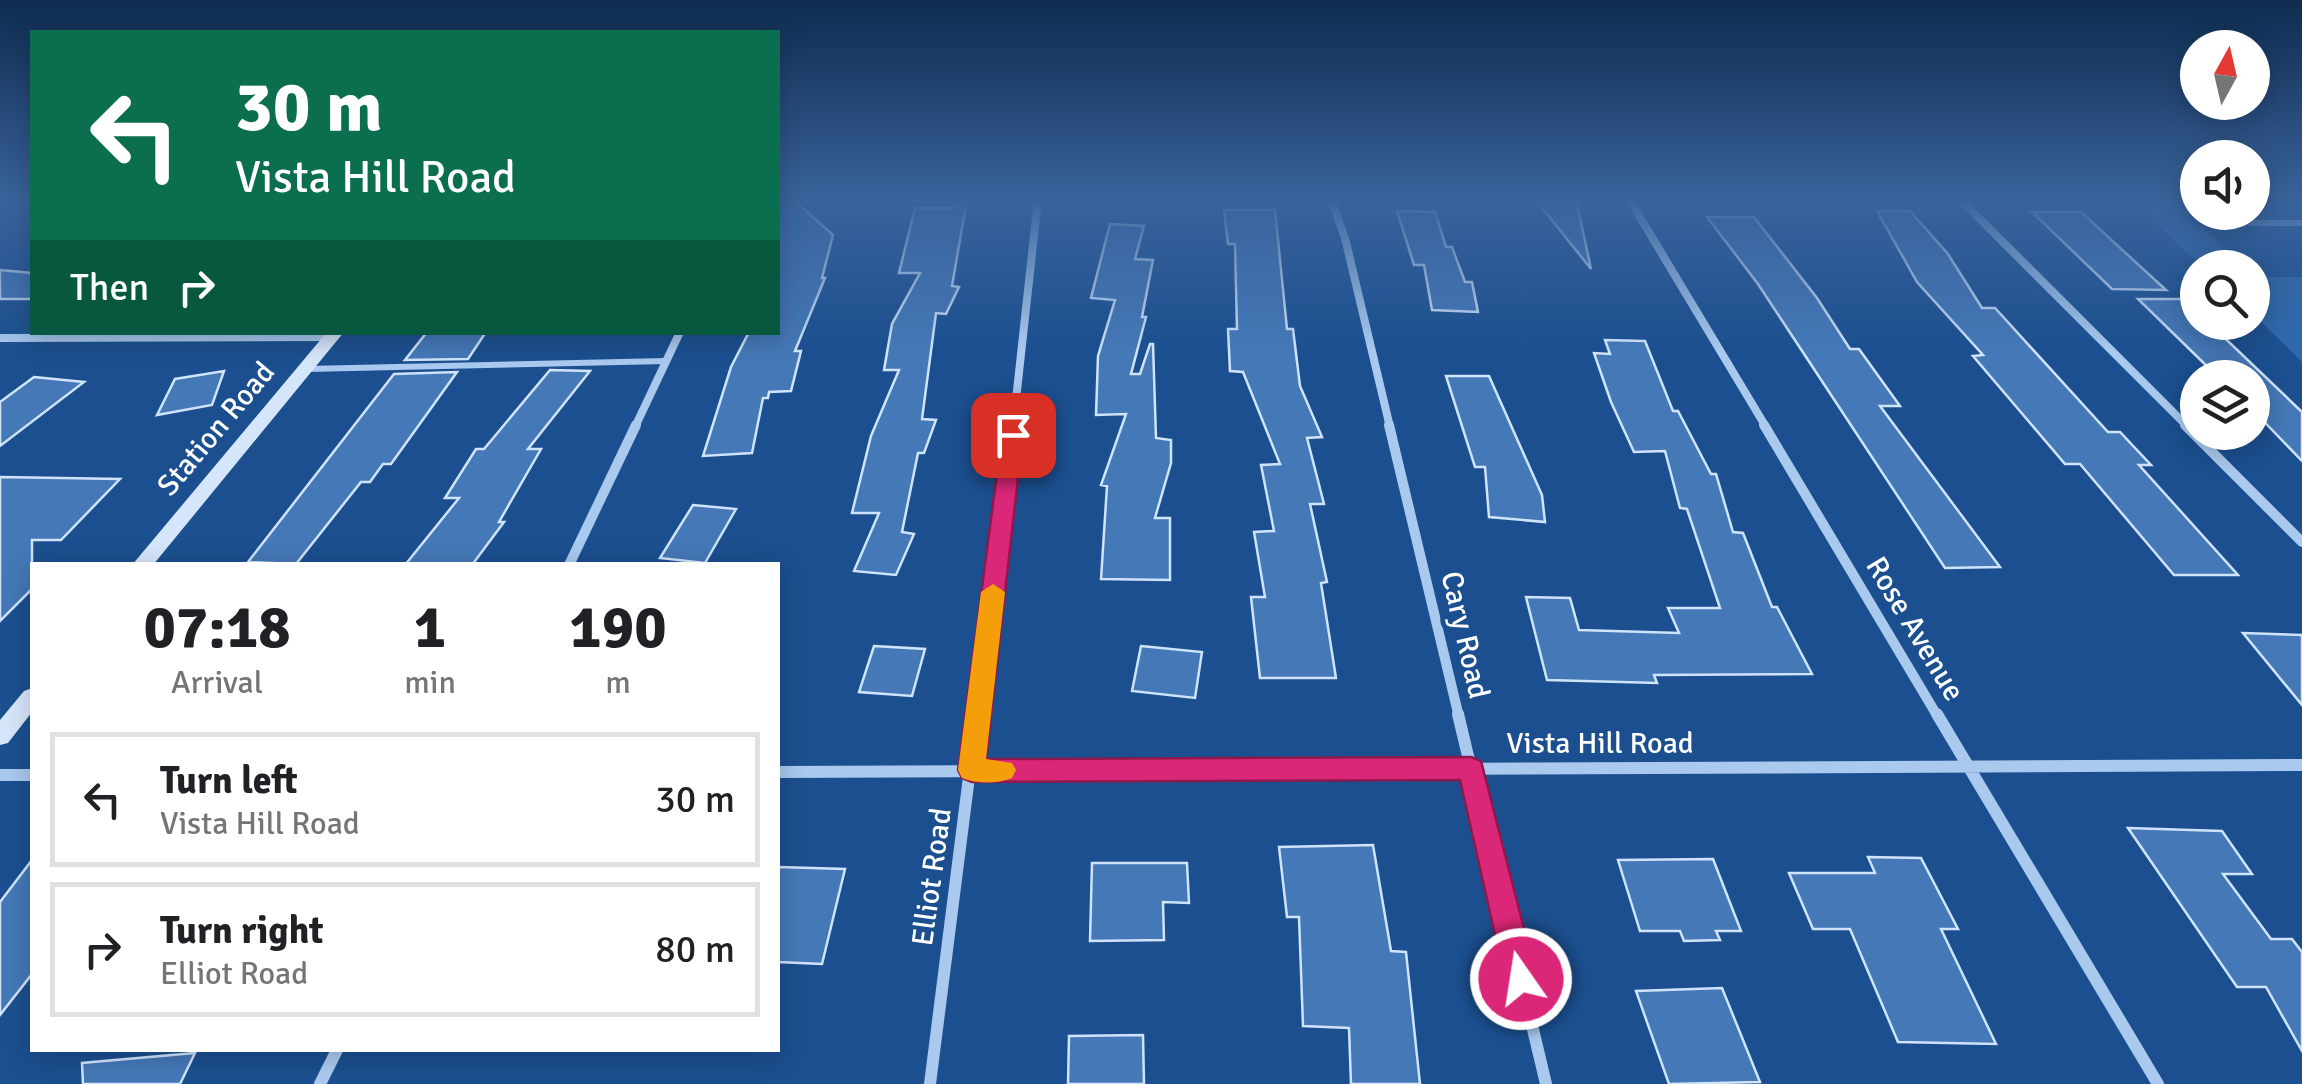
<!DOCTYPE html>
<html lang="en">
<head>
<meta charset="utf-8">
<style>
  body { margin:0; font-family:Signika,sans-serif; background:#f6f6f6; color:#202124; height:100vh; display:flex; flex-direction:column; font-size:38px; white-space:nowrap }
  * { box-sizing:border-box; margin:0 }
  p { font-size:32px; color:#757577 }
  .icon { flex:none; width:55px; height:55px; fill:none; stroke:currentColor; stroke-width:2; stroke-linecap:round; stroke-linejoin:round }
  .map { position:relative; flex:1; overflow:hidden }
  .side { position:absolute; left:30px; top:562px; width:750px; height:490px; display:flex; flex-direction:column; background:#fff; border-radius:0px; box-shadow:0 5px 25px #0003 }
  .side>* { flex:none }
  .banner { position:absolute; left:30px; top:30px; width:750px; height:305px; border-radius:0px; box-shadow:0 5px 25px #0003; background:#0b6e4f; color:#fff; overflow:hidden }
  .needle { width:65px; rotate:8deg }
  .buttons { position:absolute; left:2180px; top:30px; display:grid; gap:20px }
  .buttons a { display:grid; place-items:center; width:90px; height:90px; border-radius:50%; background:#fff; box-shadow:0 5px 25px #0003; font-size:50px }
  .pin { position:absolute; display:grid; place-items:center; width:85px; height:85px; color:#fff; margin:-42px; border-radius:20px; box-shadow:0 5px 15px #0006 }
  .me { position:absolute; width:110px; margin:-55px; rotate:347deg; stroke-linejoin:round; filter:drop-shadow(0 0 8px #0008) }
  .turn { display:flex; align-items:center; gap:35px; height:210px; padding:0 40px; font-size:45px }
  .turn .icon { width:130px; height:130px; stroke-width:2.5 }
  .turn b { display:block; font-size:70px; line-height:85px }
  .then { display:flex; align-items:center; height:95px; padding:0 40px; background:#0003; gap:20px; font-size:38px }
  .eta { display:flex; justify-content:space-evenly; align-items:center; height:170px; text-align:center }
  .eta b { font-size:60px; font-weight:700; line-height:70px }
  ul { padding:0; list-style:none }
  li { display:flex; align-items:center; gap:30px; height:135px; margin:0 20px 15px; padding:0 20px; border:5px solid #e0e0e0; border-radius:0px }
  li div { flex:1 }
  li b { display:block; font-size:38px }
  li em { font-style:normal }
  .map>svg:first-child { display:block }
</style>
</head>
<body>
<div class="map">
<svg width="2302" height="1084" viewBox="0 0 2302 1084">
  <rect width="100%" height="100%" fill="#1b4f8f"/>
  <path fill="#2e69ad" d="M2129 199H2169L2247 267H2203Z
    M2252 272 2259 277H2302V362L2253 314Z"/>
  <path fill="#4478b7" stroke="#cfe3fa" stroke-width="2.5" d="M778 199H793L833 235 822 278H825L795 351H801L791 391 769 392 768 398H763L752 453 703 456 731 367 749 332H778Z
    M959 199H967L952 286 959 287 946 314 936 313 922 419 936 420 924 453H918L902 532 914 534 896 575 854 571 879 513H852L871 436 899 370H884L892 324 920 273H899L915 208H954Z
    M1535 199H1576L1591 269Z
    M1224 210H1275L1287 329H1293L1300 386 1322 437 1307 438 1324 504H1310L1327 582 1321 583 1336 678H1260L1251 597H1265L1254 532 1274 531 1261 465 1280 464 1243 372 1230 371 1228 329H1237L1235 244H1228Z
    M1397 211 1435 212 1446 247H1452L1465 282H1472L1478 312 1432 310 1424 265H1414Z
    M1877 211H1910L1948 254 1982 308H1995L2108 432H2120L2151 465H2139L2238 575H2174L2080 464H2065L1973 356 1983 355 1917 282Z
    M2032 212H2081L2166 290 2112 289Z
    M1707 217H1754L1817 298 1850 349H1859L1900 406H1880L2000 567 1945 568 1758 284Z
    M1110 224 1144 226 1135 259 1153 260 1142 317H1146L1131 374H1140L1150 344H1153L1156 438 1171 440V463L1155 518H1170V580L1101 579 1107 486 1101 485 1126 414 1096 415 1098 356 1115 300 1091 298Z
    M0 270 32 273V299H0Z
    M2138 299H2183L2198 312V322H2208L2302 412V461L2252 409V378H2219Z
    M427 332H486L468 359 405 360Z
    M1605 340 1645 341 1673 411H1678L1711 474H1716L1733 532 1743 533 1772 607H1777L1812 674 1654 675 1657 683 1547 680 1526 597 1570 598 1579 630 1679 633 1668 608H1720L1687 509 1680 508 1665 451 1634 452 1611 402 1594 353 1610 354Z
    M550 370 590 371 528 449H541L499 522H504L472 565H405L459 498H445L476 449H484Z
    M224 371 212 405 157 415 175 379Z
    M457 372 391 464H383L370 482H361L296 564 248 562 394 374Z
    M1446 376H1489L1542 495 1545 522 1489 517 1485 467H1475Z
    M34 377 84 382 0 446V402Z
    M0 477 120 479 61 540H32V589L0 621Z
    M693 505 736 509 705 563 660 558Z
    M2243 633 2302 635V705Z
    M874 646 925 649 912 696 859 692Z
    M1141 646 1202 652 1195 698 1132 691Z
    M2128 828 2222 831 2252 874H2223L2271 939H2292L2302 952V1051L2266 987H2237Z
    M1373 845 1391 951 1406 952 1420 1084H1351L1349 1028 1303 1026 1299 917H1287L1279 847Z
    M1868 857 1921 858 1958 929H1941L1996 1044 1898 1042 1850 929H1813L1789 873H1875Z
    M1713 859 1741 931H1716L1720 940 1684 941 1680 931H1640L1618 860Z
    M32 860V974L0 1015V902Z
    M1092 863H1187L1189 903 1163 902 1164 940 1090 941Z
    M778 867 845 869 822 964 778 962Z
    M1722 988 1760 1082 1669 1084 1636 991Z
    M1143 1035 1144 1084H1068L1069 1036Z
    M195 1053 180 1084H83L82 1063Z"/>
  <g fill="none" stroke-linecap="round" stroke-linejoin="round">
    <path stroke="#a9c9ee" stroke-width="6" d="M2249 223H2302
      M306 369 666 361"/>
    <path stroke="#a9c9ee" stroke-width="8" d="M1331 199 1345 238 1390 427
      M1629 199 1766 427
      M1960 199 2188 427
      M0 338 333 337
      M635 427 680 332
      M1013 427 1038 199"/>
    <path stroke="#a9c9ee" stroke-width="10" d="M1389 425 1459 717
      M1764 425 1938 717
      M2185 425 2302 542
      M569 565 636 425
      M977 717 1014 425"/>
    <path stroke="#a9c9ee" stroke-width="12" d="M1458 714 1546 1084
      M1937 714 2158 1084
      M778 772 2302 765
      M0 775H32
      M320 1084 337 1050
      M930 1084 977 714"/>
    <path fill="#d6e6fa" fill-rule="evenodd" d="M327 332H344L153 565H132Z
      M32 688V712L8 743 0 745V720L24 691Z"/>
  </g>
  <linearGradient id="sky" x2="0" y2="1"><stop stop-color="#0f2b4f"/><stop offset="0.57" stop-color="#39639b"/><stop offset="1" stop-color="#39639b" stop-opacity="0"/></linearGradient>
  <rect width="2302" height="351" fill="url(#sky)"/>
  <path fill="#db2777" stroke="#8e194d" stroke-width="2.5" d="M1013 429 1023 435 986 759 1471 757 1481 761 1537 979 1532 989 1521 993 1510 989 1505 979 1460 780 972 782 962 778 958 770 1002 435Z"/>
  <path fill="#f59e0b" d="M993 584 1005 592 986 759 1012 763 1016 770 1012 778C997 784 977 784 962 778L958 770 981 592Z"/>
  <g text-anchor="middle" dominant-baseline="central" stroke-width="10" stroke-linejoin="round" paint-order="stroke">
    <g font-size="30" fill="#fff" stroke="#1b4f8f">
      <text transform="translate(216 429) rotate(-50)">Station Road</text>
      <text transform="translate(1915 629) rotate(59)">Rose Avenue</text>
      <text transform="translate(1465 635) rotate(77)">Cary Road</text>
      <text x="1600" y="743">Vista Hill Road</text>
      <text transform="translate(932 877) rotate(-82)">Elliot Road</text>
    </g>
  </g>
</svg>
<div class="buttons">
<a><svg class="needle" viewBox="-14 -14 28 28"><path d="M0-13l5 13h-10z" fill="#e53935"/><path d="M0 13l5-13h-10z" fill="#757577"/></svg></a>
<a><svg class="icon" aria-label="sound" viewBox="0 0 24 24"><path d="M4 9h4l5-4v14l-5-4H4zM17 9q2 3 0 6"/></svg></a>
<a><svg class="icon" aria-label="search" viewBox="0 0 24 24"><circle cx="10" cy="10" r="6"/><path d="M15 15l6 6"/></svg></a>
<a><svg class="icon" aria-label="layers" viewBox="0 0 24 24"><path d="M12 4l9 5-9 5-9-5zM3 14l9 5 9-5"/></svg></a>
</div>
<div class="pin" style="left:1013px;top:435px;background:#d93025"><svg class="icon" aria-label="arrive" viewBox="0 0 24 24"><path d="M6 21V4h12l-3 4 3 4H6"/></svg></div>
<svg class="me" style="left:1521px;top:979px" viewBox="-20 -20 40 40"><circle r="17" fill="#db2777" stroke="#fff" stroke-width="3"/><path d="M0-11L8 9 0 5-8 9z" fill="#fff"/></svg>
<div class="banner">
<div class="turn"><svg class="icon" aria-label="left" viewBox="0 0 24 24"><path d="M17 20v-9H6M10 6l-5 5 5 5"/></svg><div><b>30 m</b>Vista Hill Road</div></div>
<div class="then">Then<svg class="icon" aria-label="right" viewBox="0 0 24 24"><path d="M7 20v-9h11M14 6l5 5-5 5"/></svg></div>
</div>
<section class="side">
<div class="eta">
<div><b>07:18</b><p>Arrival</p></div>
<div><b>1</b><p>min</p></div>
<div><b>190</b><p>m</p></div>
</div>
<ul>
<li><svg class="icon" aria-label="left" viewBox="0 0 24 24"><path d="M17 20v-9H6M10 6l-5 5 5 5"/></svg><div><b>Turn left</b><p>Vista Hill Road</p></div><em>30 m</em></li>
<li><svg class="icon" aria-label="right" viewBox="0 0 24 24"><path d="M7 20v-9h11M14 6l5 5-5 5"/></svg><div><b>Turn right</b><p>Elliot Road</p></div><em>80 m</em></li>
</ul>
</section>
</div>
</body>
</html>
